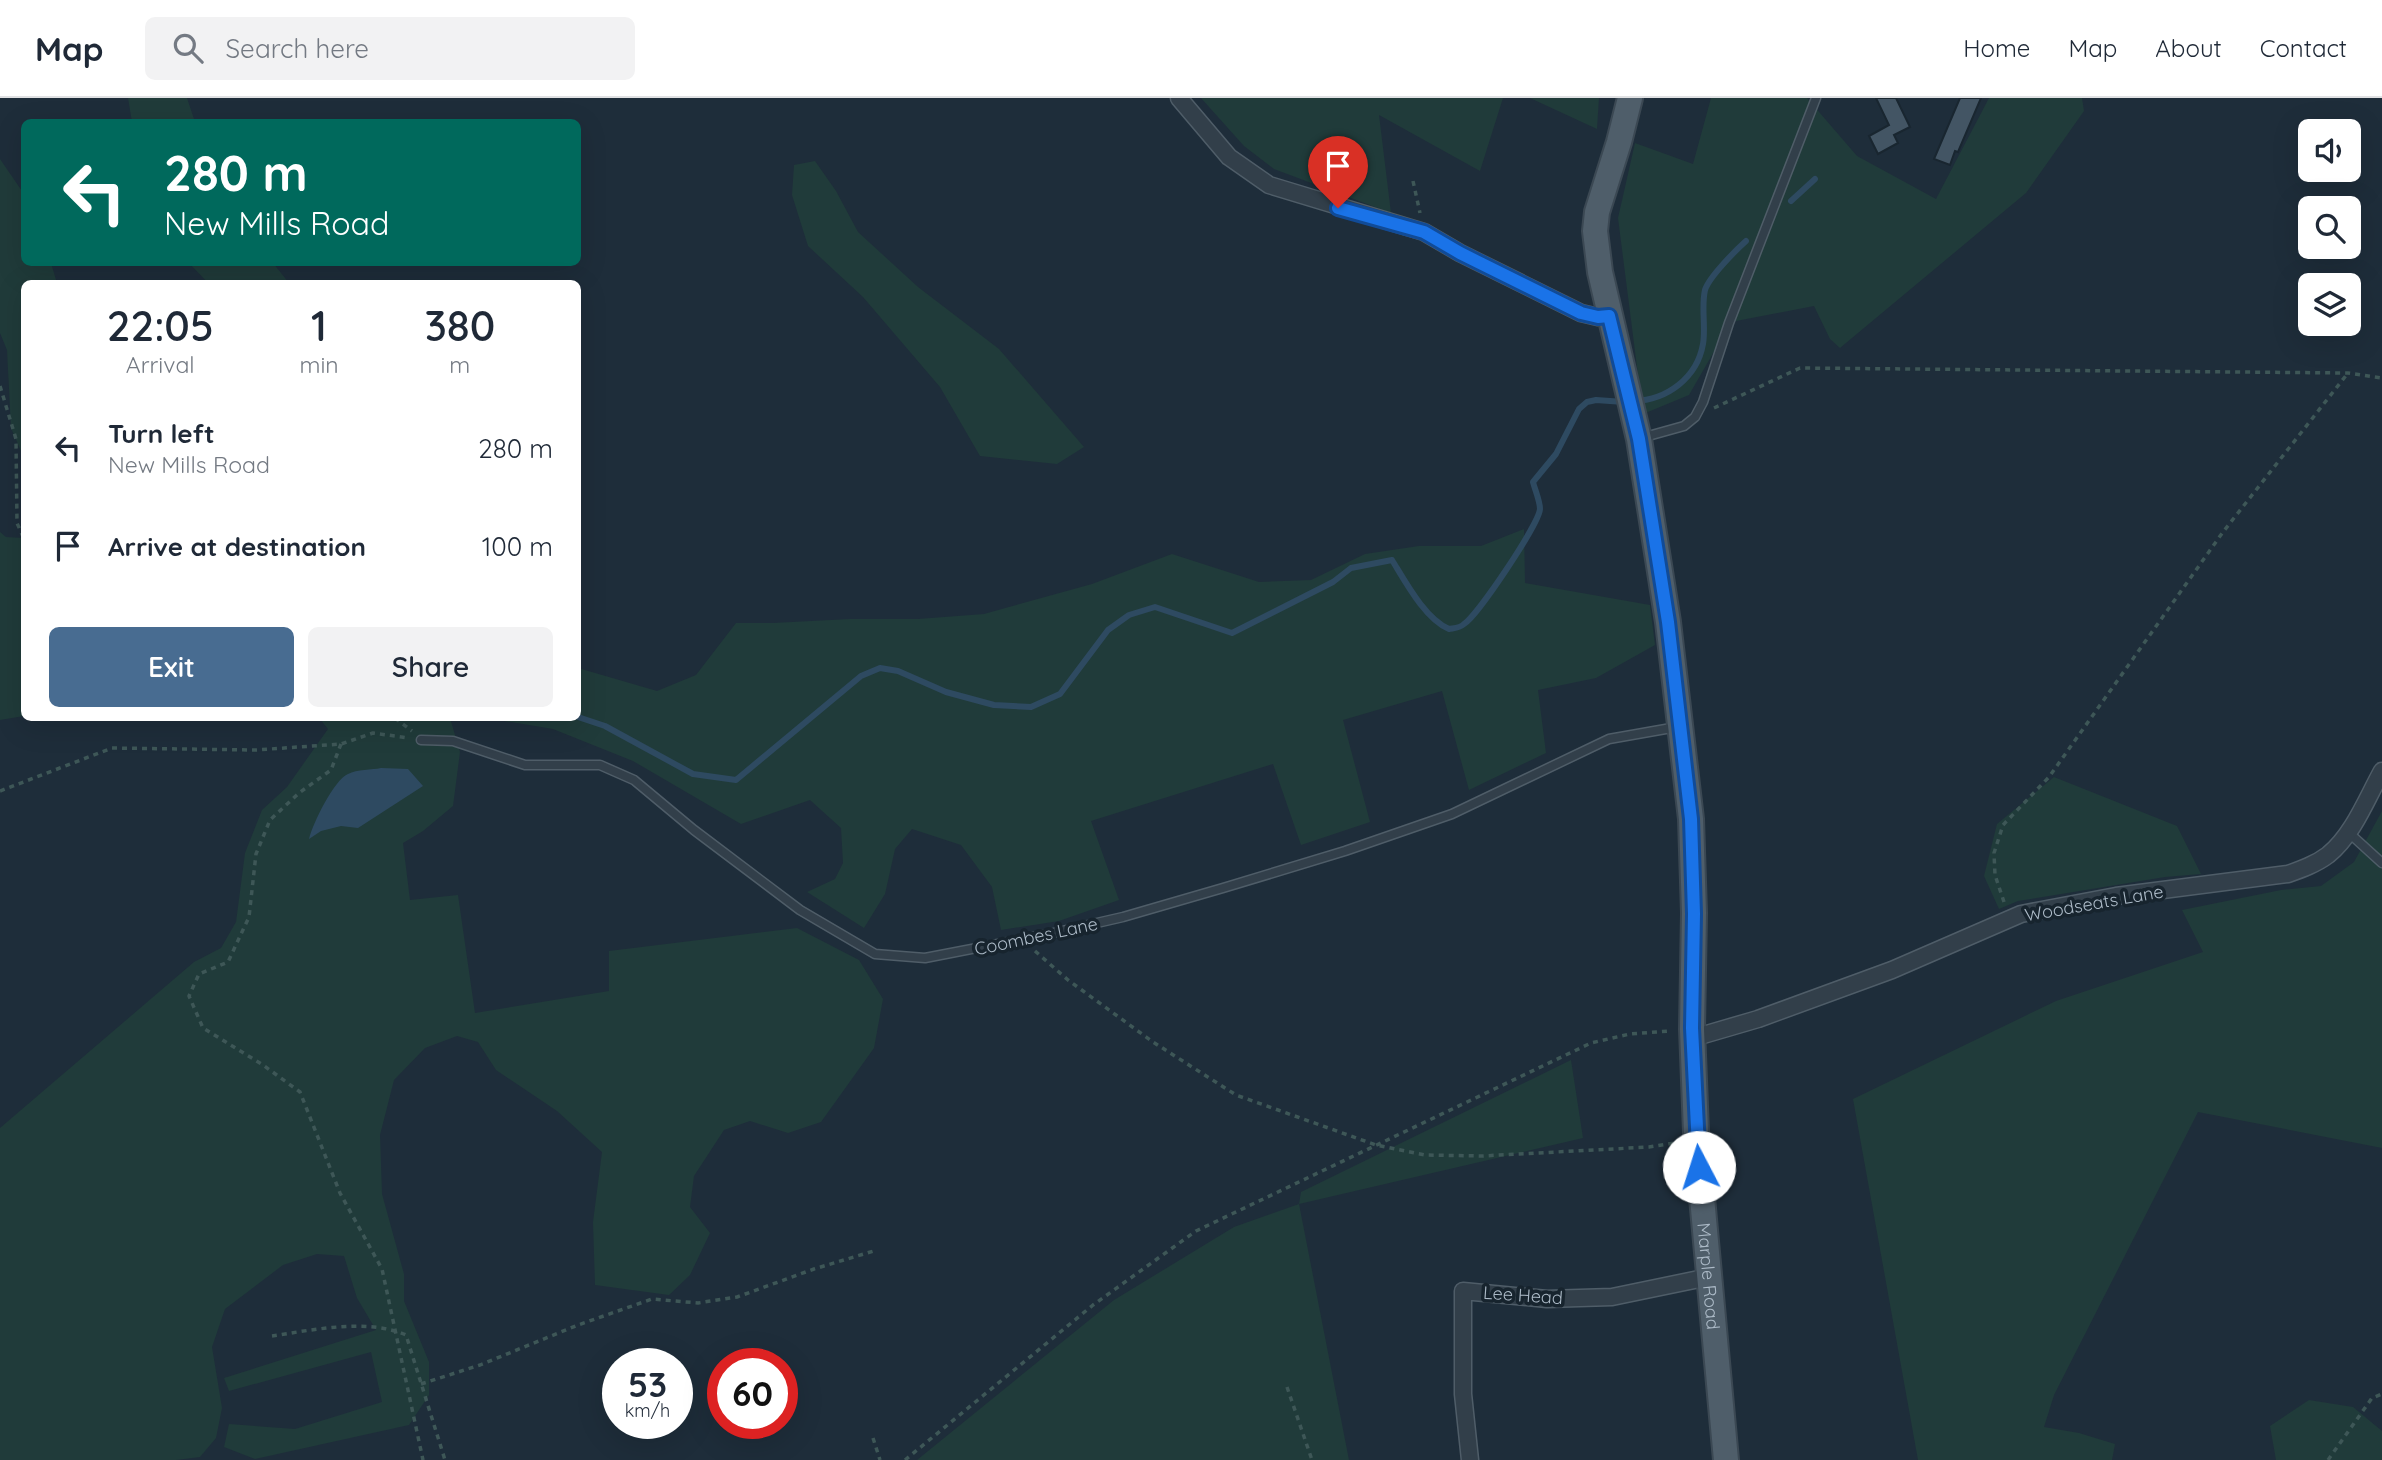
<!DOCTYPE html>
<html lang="en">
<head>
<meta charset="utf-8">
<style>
  body { margin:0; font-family:Quicksand,sans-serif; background:#f2f2f3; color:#1f2937; height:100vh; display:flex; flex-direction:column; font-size:26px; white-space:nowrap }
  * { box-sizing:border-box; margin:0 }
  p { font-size:23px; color:#747a83 }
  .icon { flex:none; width:38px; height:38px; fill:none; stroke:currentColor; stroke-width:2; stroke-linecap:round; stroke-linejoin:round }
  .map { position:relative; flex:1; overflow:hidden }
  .drawer { position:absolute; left:21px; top:182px; width:560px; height:441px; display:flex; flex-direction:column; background:#fff; border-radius:10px; box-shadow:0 7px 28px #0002 }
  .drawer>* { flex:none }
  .banner { position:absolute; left:21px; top:21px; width:560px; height:147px; border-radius:10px; box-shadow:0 7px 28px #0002; background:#00695c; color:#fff; overflow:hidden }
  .fabs { position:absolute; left:2298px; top:21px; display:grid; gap:14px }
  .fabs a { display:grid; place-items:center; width:63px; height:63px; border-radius:10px; background:#fff; box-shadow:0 7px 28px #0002; font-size:35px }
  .speed { position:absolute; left:602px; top:1250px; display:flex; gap:14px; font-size:35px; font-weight:700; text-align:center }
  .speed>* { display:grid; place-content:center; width:91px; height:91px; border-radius:50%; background:#fff; box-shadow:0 7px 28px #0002; line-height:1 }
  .speed small { font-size:18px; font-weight:400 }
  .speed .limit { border:10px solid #d22; background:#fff; color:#111 }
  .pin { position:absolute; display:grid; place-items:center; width:60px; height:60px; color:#fff; margin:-72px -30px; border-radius:50% 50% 50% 0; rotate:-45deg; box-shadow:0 0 7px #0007 }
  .pin .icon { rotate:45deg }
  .me { position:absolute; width:77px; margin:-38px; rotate:355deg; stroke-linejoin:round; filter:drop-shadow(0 0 5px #0008) }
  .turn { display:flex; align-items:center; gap:24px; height:147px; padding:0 28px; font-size:32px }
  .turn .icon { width:91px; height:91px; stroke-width:2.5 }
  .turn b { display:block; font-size:49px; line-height:60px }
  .eta { display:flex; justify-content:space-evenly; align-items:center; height:119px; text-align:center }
  .eta b { font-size:42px; font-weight:600; line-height:49px }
  .button { display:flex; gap:14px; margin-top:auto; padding:14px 28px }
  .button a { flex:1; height:80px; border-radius:10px; background:#486c91; color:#fff; font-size:28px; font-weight:600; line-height:80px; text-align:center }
  .button a+a { background:#f2f2f3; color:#1f2937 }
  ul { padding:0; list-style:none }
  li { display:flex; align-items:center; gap:21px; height:98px; padding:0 28px }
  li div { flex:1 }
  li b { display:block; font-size:26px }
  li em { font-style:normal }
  header { display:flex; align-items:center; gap:42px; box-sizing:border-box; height:98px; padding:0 35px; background:#fff; border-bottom:2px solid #e0e1e3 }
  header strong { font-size:33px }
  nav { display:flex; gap:38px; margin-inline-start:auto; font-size:24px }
  .search { width:490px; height:63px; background:#f2f2f3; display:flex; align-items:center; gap:18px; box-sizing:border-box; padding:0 24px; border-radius:10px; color:#747a83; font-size:26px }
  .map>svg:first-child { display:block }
</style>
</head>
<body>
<header>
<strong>Map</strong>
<div class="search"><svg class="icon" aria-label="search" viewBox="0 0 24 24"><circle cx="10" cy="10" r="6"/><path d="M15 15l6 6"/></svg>Search here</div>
<nav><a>Home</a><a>Map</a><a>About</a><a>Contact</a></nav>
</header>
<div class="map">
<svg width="2382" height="1362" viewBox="0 0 2382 1362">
  <rect width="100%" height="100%" fill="#1e2d3a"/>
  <path fill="#203b3a" d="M128 0H187L195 24H132Z
    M1201 0H1503L1480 73 1379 17 1391 115 1274 71 1244 48Z
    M1530 0H1599L1597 31Z
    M1711 0H1807L1857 58 1936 101 1989 0H2082L2084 13 2026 95 1840 250 1830 241 1814 208 1731 224 1689 297 1643 316 1618 120 1635 45 1693 66Z
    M0 61 24 96V164L51 165 57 185 24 186V360L11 330 7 252 0 235Z
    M815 63 836 93 858 134 918 189 999 251 1084 349 1057 366 980 358 940 289 863 199 808 148 792 97 794 67Z
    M189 165H273L289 185H208Z
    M1524 431 1525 485 1650 507 1655 547 1596 580 1538 592 1546 655 1469 692 1442 593 1343 622 1370 724 1301 747 1273 666 1091 723 1119 802 1059 823 1001 832 992 789 961 747 912 731 895 751 885 796 864 830 807 794 835 781 843 765 841 730 810 702 741 726 633 663 553 631 486 620H578V570L657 593 696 577 736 525H773L850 521H918L984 516 1092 486 1172 456 1259 484 1311 482 1365 456 1419 448H1481Z
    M0 434 6 439 24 440V618L0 622Z
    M319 620H450L460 654 453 708 423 733 403 745 410 802 458 797 475 915 609 893V853L797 830 859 862 883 901 874 950 821 1024 788 1035 750 1023 724 1032 694 1078 690 1109 710 1135 690 1177 669 1197 595 1187 593 1124 602 1054 557 1013 496 972 478 944 457 938 425 950 394 982 380 1037 382 1096 404 1176V1203L429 1264V1297L409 1327 255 1361 224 1349 229 1326 295 1331 382 1304 371 1254 229 1293 224 1280 376 1232 357 1200 344 1158 317 1156 283 1167 225 1211 212 1249 222 1310 216 1340 200 1359 176 1362H0V1030L194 864 221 850 236 824 245 755 262 712 287 689 328 631Z
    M2054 679 2177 728 2201 776 2165 779 2018 803 1999 811 1984 778 1997 726Z
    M2382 713V1050L2198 1014 2054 1297 2044 1329 2079 1335 2115 1346 2112 1362H1918L1853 1001 2056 903 2203 854 2182 812 2281 792 2321 788 2354 764Z
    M1571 962 1583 1040 1299 1106 1349 1362H917L1114 1202 1234 1129 1299 1106 1301 1094Z
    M2309 1302 2353 1309 2382 1333V1362H2276L2270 1328Z"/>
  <path fill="#2e4a61" d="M381 670 408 671 423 688 358 730 341 728 321 733 309 741C313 725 334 682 348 676 357 671 372 672 381 670Z"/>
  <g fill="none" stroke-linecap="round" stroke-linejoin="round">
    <path stroke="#2e4a61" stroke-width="6" d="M1791 103 1815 81
      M1634 303C1667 302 1697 280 1703 246 1706 229 1701 209 1705 192 1709 179 1736 152 1746 143
      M578 619 605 628 693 676 736 682 861 578 880 570 898 573 946 594 994 607 1031 609 1060 596 1108 532 1129 517 1155 509 1232 535 1333 484 1351 470 1392 462C1405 483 1425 521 1449 531 1454 530 1460 530 1464 526 1478 517 1539 426 1540 411 1540 403 1535 392 1533 384L1556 356 1579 311 1587 304 1596 302 1624 304"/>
  </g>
  <path fill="#435564" stroke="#192630" stroke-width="2" d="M1876 0H1896L1910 29 1894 37 1898 45 1878 56 1869 38 1889 27Z
    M1960 0H1981L1958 54 1955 53 1950 67 1934 61Z"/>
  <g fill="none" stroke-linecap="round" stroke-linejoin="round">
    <defs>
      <path id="lane" d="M1641 340 1684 328 1695 319 1703 304 1729 225 1816 0
        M421 642 453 643 525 667H600L634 682 694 732 800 812 875 856 925 860 1049 836 1123 819 1223 790 1345 753 1452 716 1609 641 1677 629
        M2348 734 2382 765"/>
      <path id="street" d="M1179 0 1229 59 1269 87 1424 134 1460 155 1581 215 1598 219 1609 217
        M1693 940 1758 921 1892 872 2021 816 2116 798 2288 776C2302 771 2316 766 2328 757 2353 737 2367 700 2382 673
        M1470 1362 1463 1296V1193L1547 1201 1612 1199 1709 1179"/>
      <g id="primary">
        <path id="s1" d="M1630 0 1619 44 1597 114 1595 133 1600 174 1639 341 1668 524 1691 721 1694 815 1692 931 1696 1034 1726 1362"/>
      </g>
    </defs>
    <use href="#lane" stroke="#4f5d68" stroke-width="11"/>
    <use href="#street" stroke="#4f5d68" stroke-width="19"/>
    <use href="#primary" stroke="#3b4853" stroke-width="28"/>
    <path stroke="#3e5757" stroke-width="3.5" stroke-dasharray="5 5" stroke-linecap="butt" d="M1413 83 1420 115
      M0 288 16 341 17 425 24 441
      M1714 310 1800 270 2348 275 2382 280
      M395 620 412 633
      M341 646 331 672 299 695 270 722 256 756 249 819 228 864 199 876 189 898 203 930 263 967 300 994 340 1095 382 1171 423 1362
      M0 693 112 650 256 652 341 646 373 635 409 640
      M2004 804 1995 777 1994 755 2003 727 2049 679 2223 434 2348 275
      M1035 853 1068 882 1153 944 1236 997 1376 1047 1425 1057 1482 1058 1649 1049 1674 1045
      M272 1238C312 1232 368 1220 406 1237L445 1362
      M421 1286 480 1267 578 1227 652 1201 698 1205 737 1199 814 1171 877 1152
      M1287 1289 1312 1362
      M873 1340 880 1362
      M905 1362 1093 1207 1196 1133 1591 945 1630 936 1669 933
      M2328 1362 2372 1300 2382 1296"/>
    <use href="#lane" stroke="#323f4a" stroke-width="8"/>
    <use href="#street" stroke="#323f4a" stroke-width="16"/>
    <use href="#primary" stroke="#4f5e6a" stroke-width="24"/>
  </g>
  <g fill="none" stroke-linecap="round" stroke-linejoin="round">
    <defs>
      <path id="route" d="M1338 110 1424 134 1460 155 1581 215 1598 219 1609 218 1639 341 1668 524 1691 721 1694 816 1692 930 1699 1069"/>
    </defs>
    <use href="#route" stroke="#114b97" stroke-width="18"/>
    <use href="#route" stroke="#1a73e8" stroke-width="12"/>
  </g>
  <g text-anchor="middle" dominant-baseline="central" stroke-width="7" stroke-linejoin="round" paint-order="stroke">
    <g font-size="18" fill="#acbac7" stroke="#17242e">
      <text transform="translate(2094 805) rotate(-10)">Woodseats Lane</text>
      <text transform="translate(1036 838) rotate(-12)">Coombes Lane</text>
      <text stroke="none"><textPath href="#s1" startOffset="1192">Marple Road</textPath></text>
      <text transform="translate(1523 1197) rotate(4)">Lee Head</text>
    </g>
  </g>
</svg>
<div class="fabs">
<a><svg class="icon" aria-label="sound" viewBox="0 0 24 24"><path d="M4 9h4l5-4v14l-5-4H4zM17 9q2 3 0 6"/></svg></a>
<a><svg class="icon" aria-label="search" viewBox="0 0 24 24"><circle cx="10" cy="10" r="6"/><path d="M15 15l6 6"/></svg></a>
<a><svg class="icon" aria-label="layers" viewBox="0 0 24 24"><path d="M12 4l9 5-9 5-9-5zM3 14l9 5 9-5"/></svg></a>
</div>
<div class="speed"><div>53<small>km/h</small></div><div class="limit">60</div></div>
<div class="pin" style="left:1338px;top:110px;background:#d93025"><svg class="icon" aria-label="arrive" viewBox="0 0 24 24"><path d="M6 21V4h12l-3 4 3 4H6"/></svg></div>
<svg class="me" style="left:1699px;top:1069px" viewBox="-20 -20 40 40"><circle r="19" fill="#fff"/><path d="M0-13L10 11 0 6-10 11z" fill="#1a73e8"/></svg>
<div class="banner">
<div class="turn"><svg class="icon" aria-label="left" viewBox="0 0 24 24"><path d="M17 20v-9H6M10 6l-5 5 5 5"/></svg><div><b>280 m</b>New Mills Road</div></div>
</div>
<section class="drawer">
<div class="eta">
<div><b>22:05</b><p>Arrival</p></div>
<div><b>1</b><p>min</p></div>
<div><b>380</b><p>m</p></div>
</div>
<ul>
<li><svg class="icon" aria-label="left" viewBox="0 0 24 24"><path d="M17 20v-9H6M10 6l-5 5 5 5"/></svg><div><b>Turn left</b><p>New Mills Road</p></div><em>280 m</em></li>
<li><svg class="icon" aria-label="arrive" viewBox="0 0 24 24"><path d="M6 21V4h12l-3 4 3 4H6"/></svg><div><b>Arrive at destination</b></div><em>100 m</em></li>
</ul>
<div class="button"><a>Exit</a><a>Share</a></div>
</section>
</div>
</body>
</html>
